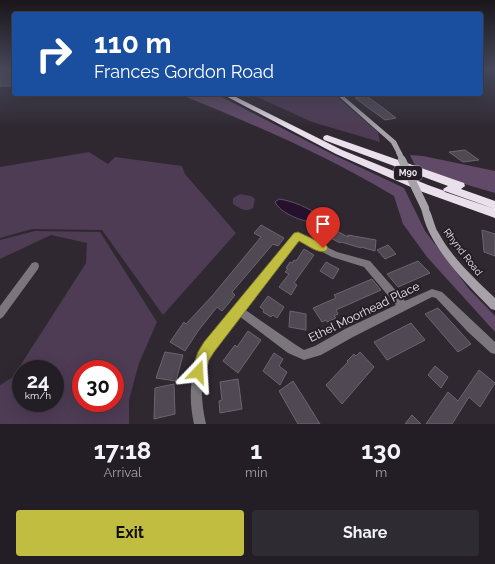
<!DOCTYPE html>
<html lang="en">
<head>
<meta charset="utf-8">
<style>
  body { margin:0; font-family:Raleway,sans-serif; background:#2f2b32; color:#f1f3f6; height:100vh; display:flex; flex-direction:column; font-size:15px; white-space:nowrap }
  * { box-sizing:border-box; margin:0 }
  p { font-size:13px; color:#a3a2a7 }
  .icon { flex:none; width:22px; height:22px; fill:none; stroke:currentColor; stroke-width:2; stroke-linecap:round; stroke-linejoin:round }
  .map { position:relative; height:424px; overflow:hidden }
  .panel { display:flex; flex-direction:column; background:#231e25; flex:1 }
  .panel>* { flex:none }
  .guide { position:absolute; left:12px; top:12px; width:471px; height:84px; border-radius:4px; box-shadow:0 4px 16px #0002,0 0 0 1px #403c42; background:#1a4fa0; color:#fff; overflow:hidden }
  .speed { position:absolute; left:12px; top:360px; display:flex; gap:8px; font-size:20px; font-weight:700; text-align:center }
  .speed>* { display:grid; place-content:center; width:52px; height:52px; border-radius:50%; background:#231e25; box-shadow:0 4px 16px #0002,0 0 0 1px #403c42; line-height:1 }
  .speed small { font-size:10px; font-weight:400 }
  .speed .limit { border:6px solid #d22; background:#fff; color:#111 }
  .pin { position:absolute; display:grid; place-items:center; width:34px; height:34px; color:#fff; margin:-41px -17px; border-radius:50% 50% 50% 0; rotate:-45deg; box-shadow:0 0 4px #0007 }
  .pin .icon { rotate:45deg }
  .me { position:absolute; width:44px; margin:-22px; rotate:20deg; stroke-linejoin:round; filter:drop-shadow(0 0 3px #0008) }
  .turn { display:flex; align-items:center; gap:14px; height:84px; padding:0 16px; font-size:18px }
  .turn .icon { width:52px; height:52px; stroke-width:2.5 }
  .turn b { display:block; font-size:28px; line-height:34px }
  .eta { display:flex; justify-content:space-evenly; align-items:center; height:68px; text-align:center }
  .eta b { font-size:24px; font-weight:700; line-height:28px }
  .action { display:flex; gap:8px; margin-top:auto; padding:8px 16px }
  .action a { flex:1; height:46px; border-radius:4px; background:#c1bd40; color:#111; font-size:16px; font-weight:700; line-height:46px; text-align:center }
  .action a+a { background:#2f2b32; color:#f1f3f6 }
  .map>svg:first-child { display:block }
</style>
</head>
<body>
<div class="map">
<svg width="495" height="424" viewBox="0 0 495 424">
  <rect width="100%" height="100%" fill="#2f2831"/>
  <path fill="#4e3b54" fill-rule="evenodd" d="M251 94H334L378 132 380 142 312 122Z
    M89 152 108 164 115 157 182 166 185 174 236 233 163 315 102 230 32 229 0 238V167Z
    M240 194 251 196 255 199 253 208C245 213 240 208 233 204V198Z
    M35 231 100 232 157 322 139 363 129 400V424H0V385L13 377 86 263 87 243 51 235 0 259V240ZM21 369H55V403H21ZM81 369H115V403H81Z"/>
  <path fill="#614a68" d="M179 94H216L334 155 404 188 425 231 469 289 495 316V332L427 257 403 224 394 196C326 155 253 124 179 94Z
    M410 155 423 156 495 171V193L417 170Z"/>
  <path fill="#25112c" stroke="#605165" d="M279 199C293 201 309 208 320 216L316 222C304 223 280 213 275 202Z"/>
  <path fill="#504852" stroke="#6c646f" d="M0 69H14V86H0Z
    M366 96 382 107 396 118 385 120 355 98Z
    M465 150 479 160 463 162 449 152Z
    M261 225 284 238 278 246 273 244 261 258 232 292 235 295 228 304 222 311 217 307 198 331 185 351 170 342 184 322 186 324 213 295 261 237 254 233Z
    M335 230 348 237V235L376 240 375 251 361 247V248L341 242 340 243 329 237Z
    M482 230 495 234V256L484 252Z
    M388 245 396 254 385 259 377 250Z
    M304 249 314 255 294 283 297 285 291 295 279 287 289 274 285 272 288 269 286 268 290 262 292 263 294 260 296 261Z
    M418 261 430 273 398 287 387 274Z
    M326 262 339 269 333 279 320 271Z
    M372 279 381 290 336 310 338 314 334 316 336 318 327 322 326 320 322 322 313 308 336 298 334 295Z
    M268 296 284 307 277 318 273 315 271 317 263 312 264 310 260 307Z
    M438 308 453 324 471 344 458 352 425 314Z
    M290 311 306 314V330L289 327Z
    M411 323 425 340 387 360 374 342Z
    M248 331 261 340 238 373 223 361 235 345 237 347Z
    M165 352 183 355 176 381 156 378Z
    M360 352 374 367 342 404 326 385 348 362 347 361 354 354 356 356Z
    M274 353 283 359 279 366 287 372 280 385 263 371Z
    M435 366 448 377 441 388 428 375Z
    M479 370 495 383 480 407 469 397 452 424H426L448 392 458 401Z
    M238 379 242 409 220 413 219 401 222 400 220 382Z
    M293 381 307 403 320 424H298L279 391Z
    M174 384 175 414 154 419 155 388Z
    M412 415 421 424H405Z"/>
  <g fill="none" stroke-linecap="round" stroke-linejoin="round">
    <path fill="#7a767b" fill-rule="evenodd" d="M298 233 337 252 370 261 405 301 432 289 442 292 495 342V354L491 353 468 332 436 298 432 297 353 337 321 355 304 360 288 353 239 316C229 329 217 342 209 357 199 377 201 402 206 424H194C190 405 189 386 195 367 201 345 217 329 231 311 252 285 274 260 295 234ZM299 240 332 257 364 267 396 305 345 329 315 346 304 350 296 345 244 309Z
      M35 262 38 263 39 266 38 269 3 317 0 319V306L32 263Z"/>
    <path fill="#a7a1a9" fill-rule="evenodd" d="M336 94H341L396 141 402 153 401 154H397L391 143Z
      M425 205C431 207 434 226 438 232 452 258 474 278 495 298V310L491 309C468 285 444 262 429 232 425 224 423 216 421 208Z"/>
    <path fill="#e9e0ec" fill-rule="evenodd" d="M222 94H230L342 150 428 185 495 209V218L420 191 336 154Z
      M327 135 464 183 465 186 461 189 495 201V209L445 192 443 189 448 186 324 140 323 138 324 136Z"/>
    <path stroke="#a7a1a9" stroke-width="5.5" d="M399 153 403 161"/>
    <path stroke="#a7a1a9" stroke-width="8" d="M402 160 425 208"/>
  </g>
  <linearGradient id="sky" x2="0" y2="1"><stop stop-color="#1a161b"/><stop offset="0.54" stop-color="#47485a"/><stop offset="1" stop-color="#47485a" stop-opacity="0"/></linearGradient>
  <rect width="495" height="128" fill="url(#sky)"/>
  <path fill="#c1bd40" stroke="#7d7b2a" d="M298 232 326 245 328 248 326 251C318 254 307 245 299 241L214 352 209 360 204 377 198 379 193 377 191 372 198 352 204 342 294 233Z"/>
  <g text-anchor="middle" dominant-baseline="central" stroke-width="4" stroke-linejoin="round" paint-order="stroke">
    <rect fill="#251e27" stroke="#afa9b0" stroke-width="1" x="394" y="166" width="28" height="14" rx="3"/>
    <g font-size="9" font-weight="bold" fill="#eae5eb">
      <text x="408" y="173">M90</text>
    </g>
    <g font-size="10" fill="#eae5eb" stroke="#251e27">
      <text transform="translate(463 252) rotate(52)">Rhynd Road</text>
    </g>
    <g font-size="12" fill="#eae5eb" stroke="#251e27">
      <text transform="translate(364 312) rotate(-26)">Ethel Moorhead Place</text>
    </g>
  </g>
</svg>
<div class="speed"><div>24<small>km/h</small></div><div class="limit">30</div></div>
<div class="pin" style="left:323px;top:248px;background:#d93025"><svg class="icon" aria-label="arrive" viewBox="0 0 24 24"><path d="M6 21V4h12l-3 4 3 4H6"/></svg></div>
<svg class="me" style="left:198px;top:372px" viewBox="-20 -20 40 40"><path d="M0-17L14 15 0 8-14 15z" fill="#c1bd40" stroke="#fff" stroke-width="4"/></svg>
<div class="guide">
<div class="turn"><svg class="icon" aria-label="right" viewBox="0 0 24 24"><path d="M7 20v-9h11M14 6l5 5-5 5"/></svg><div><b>110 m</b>Frances Gordon Road</div></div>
</div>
</div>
<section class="panel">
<div class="eta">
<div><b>17:18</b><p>Arrival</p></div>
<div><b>1</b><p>min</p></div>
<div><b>130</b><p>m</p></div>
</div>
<div class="action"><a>Exit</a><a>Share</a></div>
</section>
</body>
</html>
